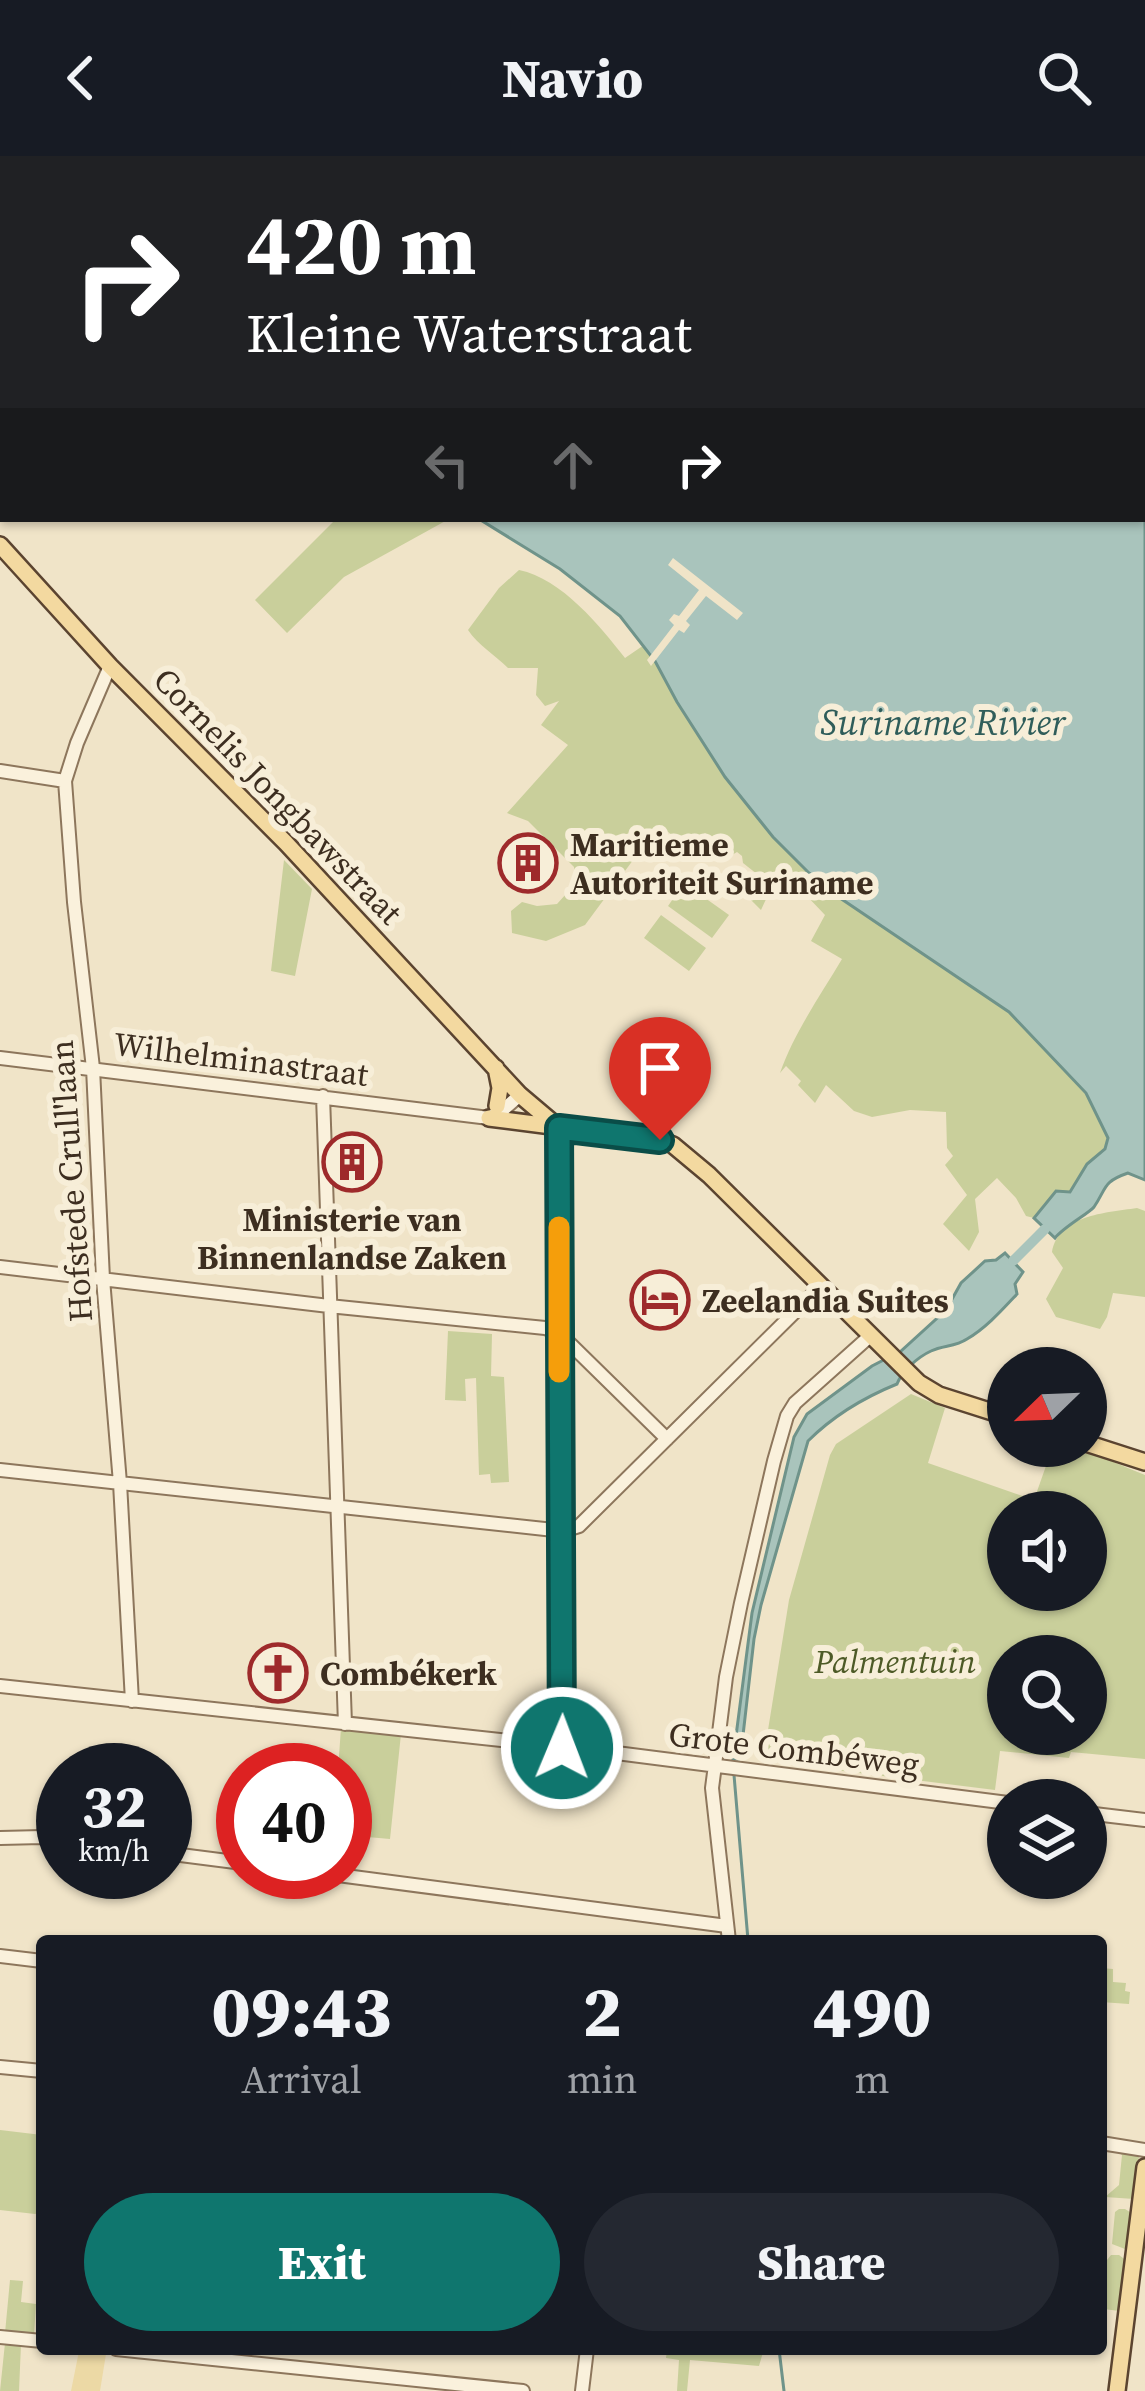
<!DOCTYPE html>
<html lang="en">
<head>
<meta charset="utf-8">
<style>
  body { margin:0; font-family:"Source Serif 4",serif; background:#242831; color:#f1f3f6; height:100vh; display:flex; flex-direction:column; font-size:45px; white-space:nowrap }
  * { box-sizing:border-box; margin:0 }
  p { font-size:39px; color:#9ea1a6 }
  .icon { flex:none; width:66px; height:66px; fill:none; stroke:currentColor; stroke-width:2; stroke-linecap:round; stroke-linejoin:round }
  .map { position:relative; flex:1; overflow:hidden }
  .panel { position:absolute; left:36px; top:1779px; width:1071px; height:420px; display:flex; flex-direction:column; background:#171b24; border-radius:12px; box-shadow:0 3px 9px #0004 }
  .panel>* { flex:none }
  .banner { position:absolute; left:0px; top:0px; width:1146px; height:366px; box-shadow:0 3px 9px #0004; background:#202124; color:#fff; overflow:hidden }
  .needle { width:78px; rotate:247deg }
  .buttons { position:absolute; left:987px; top:1191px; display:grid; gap:24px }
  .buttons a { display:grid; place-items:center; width:120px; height:120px; border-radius:50%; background:#171b24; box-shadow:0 3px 9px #0004; font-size:60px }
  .speed { position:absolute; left:36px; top:1587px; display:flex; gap:24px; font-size:60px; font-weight:700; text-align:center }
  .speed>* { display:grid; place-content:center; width:156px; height:156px; border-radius:50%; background:#171b24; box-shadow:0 3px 9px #0004; line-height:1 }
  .speed small { font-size:30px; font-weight:400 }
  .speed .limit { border:18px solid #d22; background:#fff; color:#111 }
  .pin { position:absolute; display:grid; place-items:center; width:102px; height:102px; color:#fff; margin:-123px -51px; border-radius:50% 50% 50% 0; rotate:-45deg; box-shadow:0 0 12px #0007 }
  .pin .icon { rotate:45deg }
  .me { position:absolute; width:132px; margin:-66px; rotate:1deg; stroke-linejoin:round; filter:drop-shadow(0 0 9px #0008) }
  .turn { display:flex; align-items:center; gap:42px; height:252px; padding:0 48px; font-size:54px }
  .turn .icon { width:156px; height:156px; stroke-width:2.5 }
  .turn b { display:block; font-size:84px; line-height:102px }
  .lanes { display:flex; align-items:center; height:114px; padding:0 48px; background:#0003; justify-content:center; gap:60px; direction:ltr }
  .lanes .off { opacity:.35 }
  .eta { display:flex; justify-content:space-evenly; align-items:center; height:204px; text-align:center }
  .eta b { font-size:72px; font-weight:800; line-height:84px }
  .primary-button { display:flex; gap:24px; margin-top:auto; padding:24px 48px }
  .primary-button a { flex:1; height:138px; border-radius:72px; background:#0f766e; color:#fff; font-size:48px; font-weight:800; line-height:138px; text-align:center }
  .primary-button a+a { background:#242831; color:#f1f3f6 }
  header { display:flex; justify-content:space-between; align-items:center; height:156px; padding:0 48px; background:#171b24; font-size:54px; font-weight:800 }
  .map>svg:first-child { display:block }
</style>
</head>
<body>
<header><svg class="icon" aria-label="back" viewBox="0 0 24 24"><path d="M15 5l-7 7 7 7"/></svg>Navio<svg class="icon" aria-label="search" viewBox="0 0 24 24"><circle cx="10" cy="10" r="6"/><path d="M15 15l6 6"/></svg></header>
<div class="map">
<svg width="1145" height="2235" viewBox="0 0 1145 2235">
  <rect width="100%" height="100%" fill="#f0e4c8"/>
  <path fill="#c9cf9b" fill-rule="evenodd" d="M336 363H449L344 421 287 477 255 444Z
    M519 414C562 423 600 470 625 502L644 489 725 621 773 681 840 743 1009 856 1086 937 1108 982 1104 993 1087 1008 1070 1036 1044 1048 1034 1062 1026 1060 1016 1042 997 1022 975 1043 979 1076 969 1095 943 1068 967 1039 945 1009 953 1000 947 992 946 956 910 954 872 961 854 955 826 929 815 947 798 929 801 925 786 910 780 917C794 877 820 840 842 803L811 785 825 759 804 737 776 722 761 754 749 742 762 722 743 707 742 700 737 696 732 699 705 677 690 693 659 669 585 769 546 785 512 777 511 755 522 746 537 750 557 748 575 728 574 711 528 665 507 657 568 589 541 569 559 545 545 550 536 539 538 512H508C495 499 478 489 468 474L499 432Z
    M284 704 312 733 295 820 271 815Z
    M684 727 729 759 712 782 668 750Z
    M661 759 706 792 689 815 644 782Z
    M1137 1052 1145 1055V1141L1113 1137 1107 1161 1100 1173 1056 1161 1046 1143 1063 1112 1052 1096C1059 1059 1104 1057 1137 1052Z
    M448 1175 492 1178 491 1220 504 1221 509 1326 491 1327 490 1318 479 1319 476 1222 465 1223 466 1245 445 1244Z
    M911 1238 945 1252 928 1307 1034 1344 1053 1290C1084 1290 1116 1308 1145 1319V1603L1071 1596 1069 1602 1000 1595 995 1634 763 1605 789 1444 830 1299 836 1288ZM1008 1356H1086V1434H1008ZM1008 1500H1086V1578H1008Z
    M341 1572 401 1578 390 1683 356 1680 359 1648 345 1647V1614H338Z
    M1101 1812 1113 1813V1826L1126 1827 1125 1835 1130 1836 1129 1848 1101 1846Z
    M0 1974 42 1979V2056L35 2058 0 2054Z
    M1114 1993 1135 1996 1139 2000 1134 2043 1105 2041 1119 2029 1122 1999Z
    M1119 2053H1125L1133 2058 1129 2091 1125 2093 1112 2088 1115 2056Z
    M1111 2099H1119L1127 2105 1122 2151 1119 2155 1104 2153 1101 2149 1107 2104Z
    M10 2124 23 2125 21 2146 36 2148 34 2179 5 2177Z
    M5 2187 21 2188 19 2235H0Z
    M667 2193H764L759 2210 690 2204 687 2235H677L679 2204 666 2202Z"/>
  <path fill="#ecd9a5" d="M79 2195 106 2198 100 2235H71Z"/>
  <path fill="#a9c4bc" stroke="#6f938a" stroke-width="3" d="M146 0H1145V1024L1128 1017C1102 1026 1107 1032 1094 1051 1088 1058 1065 1070 1055 1082L1034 1062 1056 1035 1070 1036 1087 1008 1105 993 1108 982 1086 937 1009 856 840 742 809 717 773 681 725 621 677 546 655 505 620 460 560 413 479 363H1143V3H149Z
    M1005 1097 1023 1116 1015 1128 1017 1138C1002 1154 986 1172 967 1183 955 1191 943 1189 931 1195 918 1201 902 1215 897 1228 865 1241 833 1260 808 1285L761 1449 754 1483 741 1597 739 1603H733L752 1457 794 1281 807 1258 872 1210 901 1195 946 1154 961 1127 985 1105 996 1104Z"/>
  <path fill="#f0e4c8" d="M673 402 743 457 737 464 706 440 686 465 690 469 684 477 679 474 651 510 647 504 674 469 669 464 674 458 679 460 699 434 668 409Z"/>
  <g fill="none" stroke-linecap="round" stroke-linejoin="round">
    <path stroke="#6f938a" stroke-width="3" d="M734 1619 748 1784
      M779 2193 784 2235"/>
    <path stroke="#a9c4bc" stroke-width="10" d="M1013 1105 1045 1073"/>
    <defs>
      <path id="minor" d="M110 510 77 587 65 625 74 746 93 912 103 1123 120 1327 132 1545
        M0 615 65 625
        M0 902 489 962 503 954 520 939
        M323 940 345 1568
        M559 972 562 1592
        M0 1111 329 1150 545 1172 558 1176 667 1283
        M0 1314 563 1375 579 1370 820 1131
        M0 1530 593 1594 1008 1647
        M1086 1657 1145 1664
        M0 1682 42 1681 63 1683
        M165 1697 243 1707
        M315 1716 727 1770
        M729 1785 712 1632 715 1609 726 1521 741 1447 774 1305 787 1260 795 1247 870 1180
        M0 1800 42 1805
        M0 1911 42 1915
        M1101 1987 1145 1994
        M0 2181 42 2185
        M116 2193 523 2235
        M582 2235 587 2193"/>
      <path id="major" d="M0 389 110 510 286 687 520 939 559 972
        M496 912 500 932 497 950
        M489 962 660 984 673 989 709 1019 919 1227 939 1239 1008 1261
        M1086 1287 1145 1306
        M1117 2235 1145 2011"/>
    </defs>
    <use href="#minor" stroke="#8d765c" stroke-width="16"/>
    <use href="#major" stroke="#5b4430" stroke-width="20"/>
    <use href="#minor" stroke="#faf1dc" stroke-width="12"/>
    <use href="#major" stroke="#f3d9a0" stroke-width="15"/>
  </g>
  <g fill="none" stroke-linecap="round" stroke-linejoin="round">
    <defs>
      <path id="route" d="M562 1592 559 972 660 984"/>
    </defs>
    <use href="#route" stroke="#0a4d48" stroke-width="30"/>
    <use href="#route" stroke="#0f766e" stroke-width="21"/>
    <path stroke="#f59e0b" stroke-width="21" d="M559 1071V1216"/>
  </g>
  <defs>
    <symbol id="building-ring" viewBox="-11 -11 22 22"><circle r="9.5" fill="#f7eed8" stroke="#9e2a2b" stroke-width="1.5"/><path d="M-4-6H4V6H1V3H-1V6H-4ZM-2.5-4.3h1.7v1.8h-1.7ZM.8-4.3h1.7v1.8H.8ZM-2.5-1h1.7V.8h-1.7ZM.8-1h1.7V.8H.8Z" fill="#9e2a2b"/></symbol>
    <symbol id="hotel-ring" viewBox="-11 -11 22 22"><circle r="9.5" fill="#f7eed8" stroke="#9e2a2b" stroke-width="1.5"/><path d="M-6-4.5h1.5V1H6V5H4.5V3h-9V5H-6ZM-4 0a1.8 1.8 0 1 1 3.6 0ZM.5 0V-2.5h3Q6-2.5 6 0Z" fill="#9e2a2b"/></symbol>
    <symbol id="church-ring" viewBox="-11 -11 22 22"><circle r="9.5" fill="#f7eed8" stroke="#9e2a2b" stroke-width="1.5"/><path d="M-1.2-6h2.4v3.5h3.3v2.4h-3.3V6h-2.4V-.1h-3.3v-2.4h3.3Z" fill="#9e2a2b"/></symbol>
  </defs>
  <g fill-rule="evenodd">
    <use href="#building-ring" x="495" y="674" width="66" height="66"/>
    <use href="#building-ring" x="319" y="973" width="66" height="66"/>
    <use href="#hotel-ring" x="627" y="1111" width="66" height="66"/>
    <use href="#church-ring" x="245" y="1484" width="66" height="66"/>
  </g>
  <g text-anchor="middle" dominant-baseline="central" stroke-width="12" stroke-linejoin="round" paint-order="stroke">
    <g font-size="33" fill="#3d2e20" stroke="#f7eed8">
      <text transform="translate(278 640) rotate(46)">Cornelis Jongbawstraat</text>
      <text transform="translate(241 903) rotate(7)">Wilhelminastraat</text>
      <text transform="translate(71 1025) rotate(-94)">Hofstede Crull'laan</text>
      <text transform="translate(794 1593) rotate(7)">Grote Combéweg</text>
    </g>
    <g font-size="33" font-weight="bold" fill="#3d2e20" stroke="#f7eed8" text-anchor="start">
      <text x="570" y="688">Maritieme<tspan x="570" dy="38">Autoriteit Suriname</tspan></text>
      <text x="352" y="1063" text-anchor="middle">Ministerie van<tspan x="352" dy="38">Binnenlandse Zaken</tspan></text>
      <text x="702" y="1144">Zeelandia Suites</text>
      <text x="320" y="1517">Combékerk</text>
    </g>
    <g font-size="33" font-style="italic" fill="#4d5a26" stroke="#f7eed8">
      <text x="895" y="1505">Palmentuin</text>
    </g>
    <g font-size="36" font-style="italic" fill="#2f5d5a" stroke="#f7eed8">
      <text x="943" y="566">Suriname Rivier</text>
    </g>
  </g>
</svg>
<div class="buttons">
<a><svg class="needle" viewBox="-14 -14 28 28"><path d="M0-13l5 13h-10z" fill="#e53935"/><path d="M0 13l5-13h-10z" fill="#9ea1a6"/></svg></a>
<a><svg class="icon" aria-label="sound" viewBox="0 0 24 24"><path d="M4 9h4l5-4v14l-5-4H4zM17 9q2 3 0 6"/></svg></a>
<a><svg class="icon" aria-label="search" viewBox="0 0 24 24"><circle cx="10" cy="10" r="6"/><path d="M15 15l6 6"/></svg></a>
<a><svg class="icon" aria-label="layers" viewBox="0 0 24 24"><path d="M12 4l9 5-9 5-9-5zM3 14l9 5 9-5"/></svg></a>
</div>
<div class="speed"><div>32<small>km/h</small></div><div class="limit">40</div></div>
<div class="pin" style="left:660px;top:984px;background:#d93025"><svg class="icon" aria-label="arrive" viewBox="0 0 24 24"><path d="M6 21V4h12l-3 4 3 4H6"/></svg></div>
<svg class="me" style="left:562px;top:1592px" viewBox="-20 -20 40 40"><circle r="17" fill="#0f766e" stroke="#fff" stroke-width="3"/><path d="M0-11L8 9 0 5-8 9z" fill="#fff"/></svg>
<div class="banner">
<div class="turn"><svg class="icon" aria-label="right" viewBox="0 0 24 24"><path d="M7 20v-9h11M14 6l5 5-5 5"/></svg><div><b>420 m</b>Kleine Waterstraat</div></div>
<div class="lanes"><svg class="icon off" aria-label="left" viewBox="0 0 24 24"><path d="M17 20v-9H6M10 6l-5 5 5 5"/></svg><svg class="icon off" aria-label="ahead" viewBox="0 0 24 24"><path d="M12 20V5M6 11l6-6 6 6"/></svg><svg class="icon" aria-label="right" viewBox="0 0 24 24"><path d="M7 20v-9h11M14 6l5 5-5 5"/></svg></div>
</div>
<section class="panel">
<div class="eta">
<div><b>09:43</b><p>Arrival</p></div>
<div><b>2</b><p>min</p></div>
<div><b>490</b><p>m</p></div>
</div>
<div class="primary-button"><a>Exit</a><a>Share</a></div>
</section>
</div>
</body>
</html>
